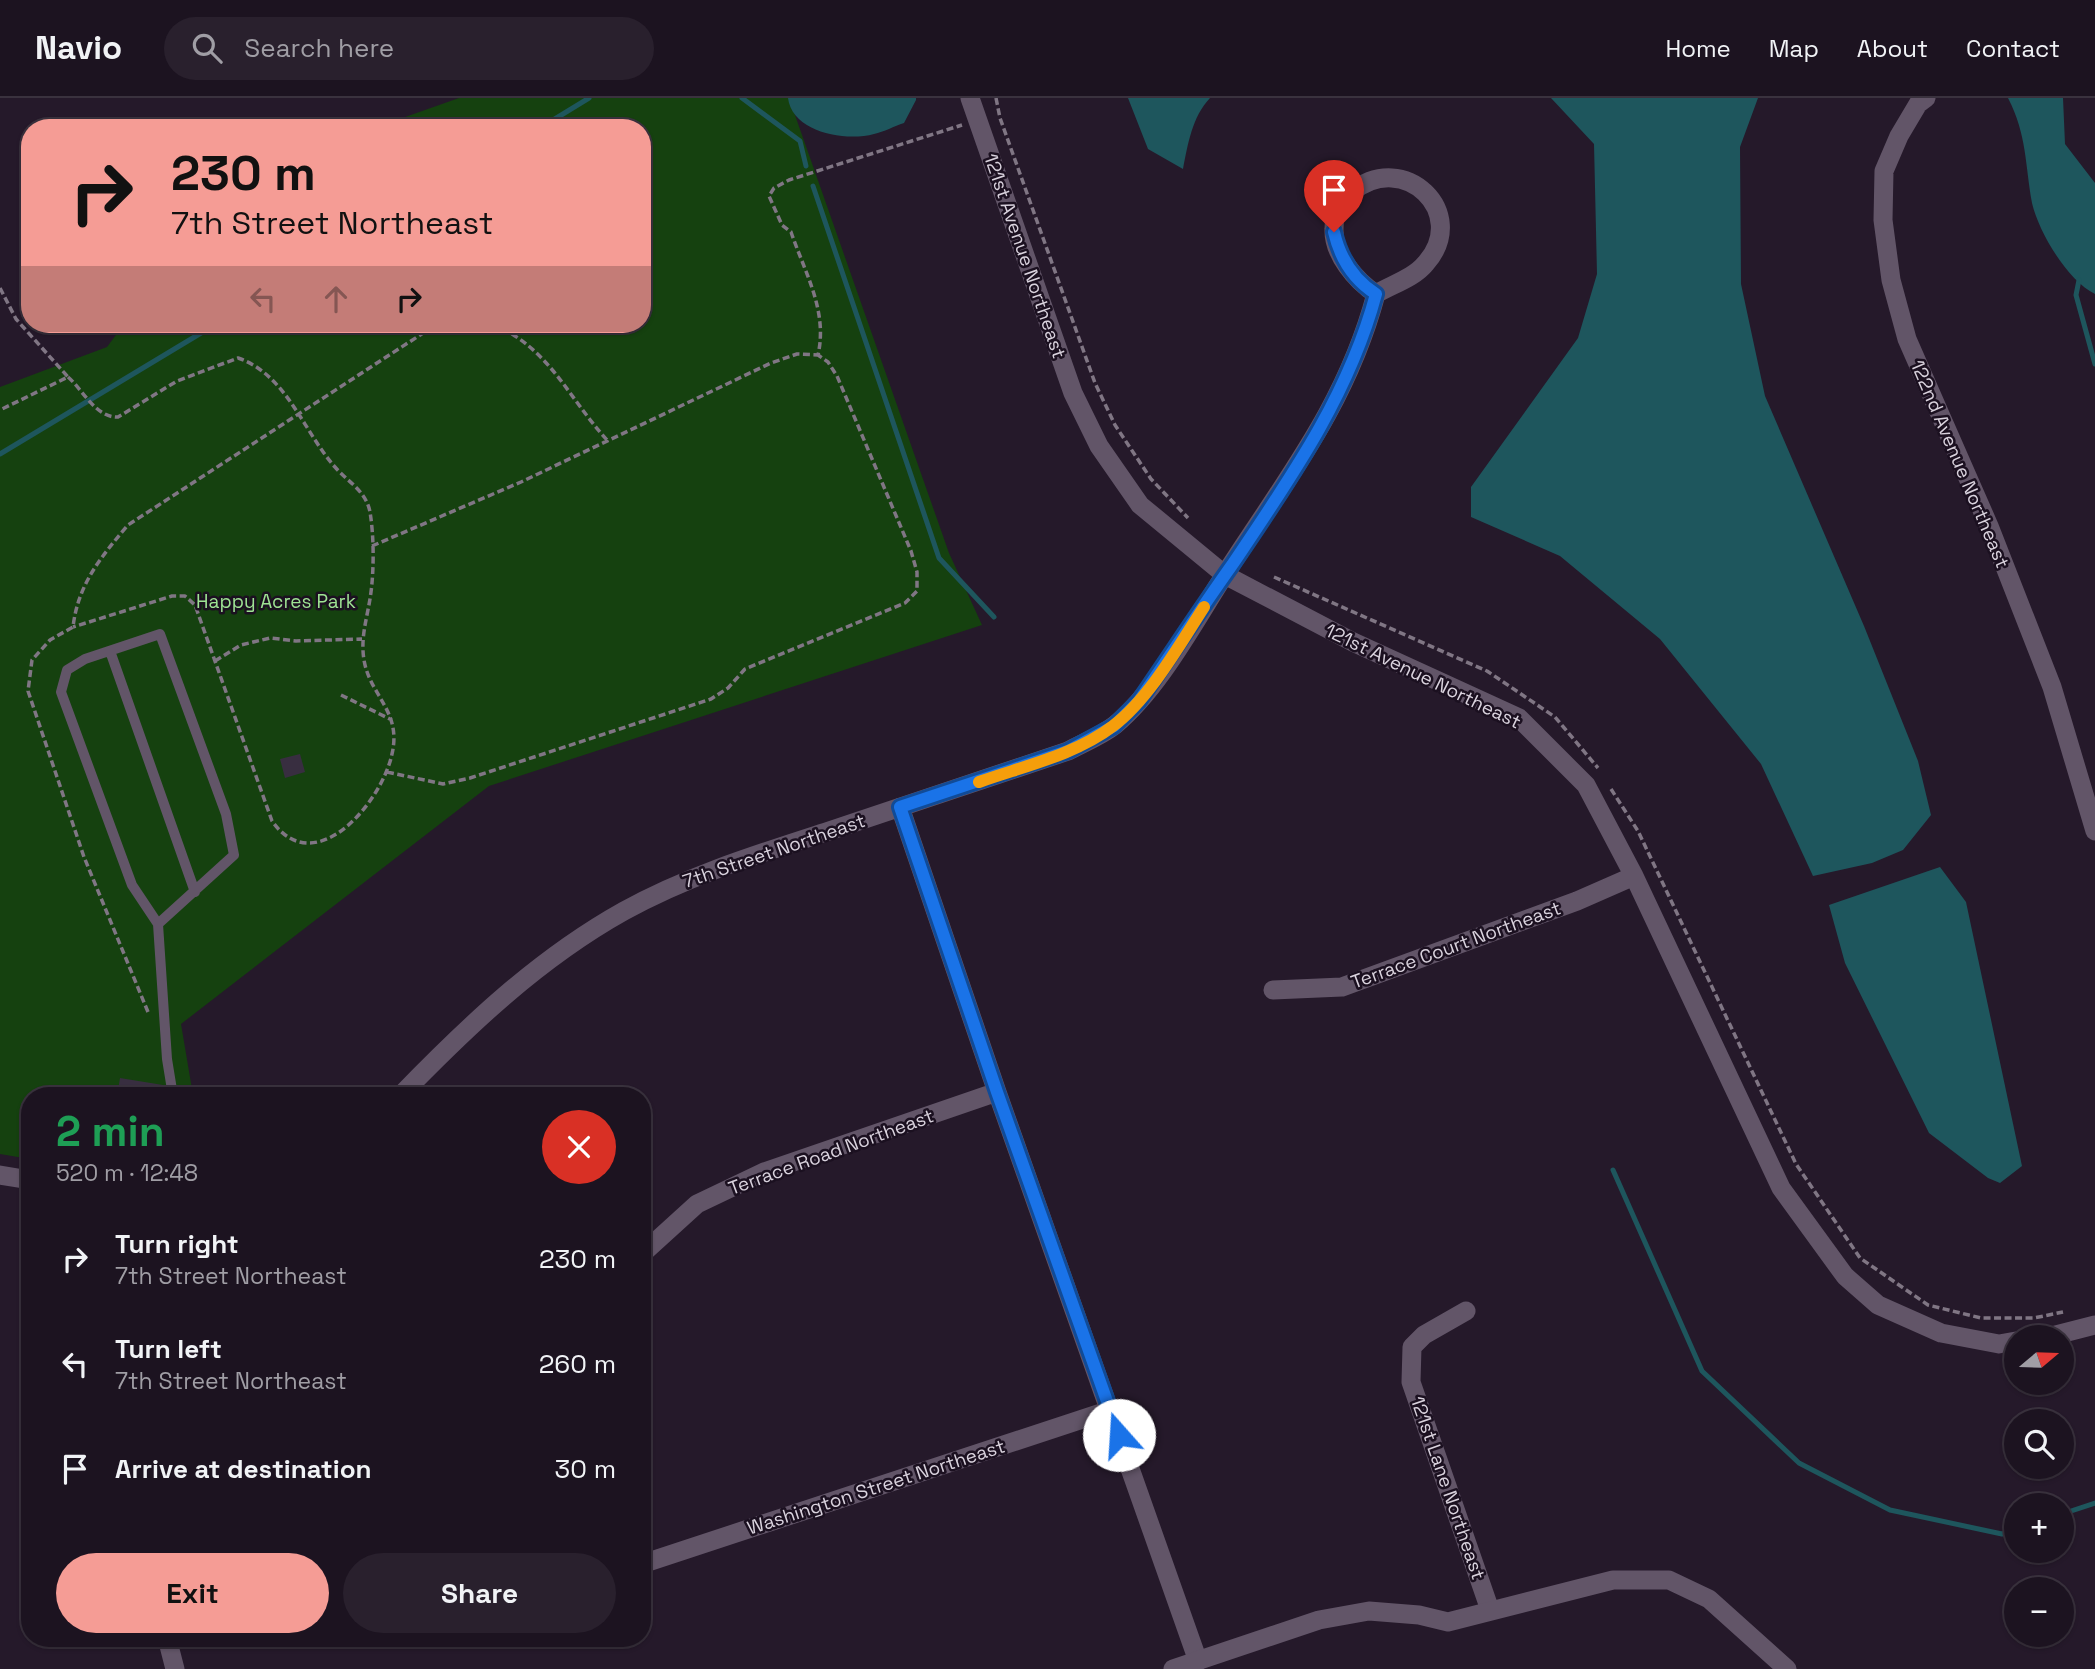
<!DOCTYPE html>
<html lang="en">
<head>
<meta charset="utf-8">
<style>
  body { margin:0; font-family:"Space Grotesk",sans-serif; background:#29202d; color:#f1f3f6; height:100vh; display:flex; flex-direction:column; font-size:26px; white-space:nowrap }
  * { box-sizing:border-box; margin:0 }
  p { font-size:23px; color:#a09ea5 }
  .icon { flex:none; width:38px; height:38px; fill:none; stroke:currentColor; stroke-width:2; stroke-linecap:round; stroke-linejoin:round }
  .map { position:relative; flex:1; overflow:hidden }
  .drawer { position:absolute; left:21px; top:989px; width:630px; height:560px; display:flex; flex-direction:column; background:#1c1320; border-radius:28px; box-shadow:0 2px 5px #0004,0 0 0 2px #3a323e }
  .drawer>* { flex:none }
  .top-card { position:absolute; left:21px; top:21px; width:630px; height:214px; border-radius:28px; box-shadow:0 2px 5px #0004,0 0 0 2px #3a323e; background:#f59c95; color:#111; overflow:hidden }
  .needle { width:46px; rotate:71deg }
  .buttons { position:absolute; left:2004px; top:1227px; display:grid; gap:14px }
  .buttons a { display:grid; place-items:center; width:70px; height:70px; border-radius:50%; background:#1c1320; box-shadow:0 2px 5px #0004,0 0 0 2px #3a323e; font-size:35px }
  .pin { position:absolute; display:grid; place-items:center; width:60px; height:60px; color:#fff; margin:-72px -30px; border-radius:50% 50% 50% 0; rotate:-45deg; box-shadow:0 0 7px #0007 }
  .pin .icon { rotate:45deg }
  .me { position:absolute; width:77px; margin:-38px; rotate:341deg; stroke-linejoin:round; filter:drop-shadow(0 0 5px #0008) }
  .turn { display:flex; align-items:center; gap:24px; height:147px; padding:0 35px; font-size:32px }
  .turn .icon { width:91px; height:91px; stroke-width:2.5 }
  .turn b { display:block; font-size:49px; line-height:60px }
  .lanes { display:flex; align-items:center; height:66px; padding:0 35px; background:#0003; justify-content:center; gap:35px; direction:ltr }
  .lanes .off { opacity:.35 }
  .round { display:grid; place-items:center; flex:none; width:74px; height:74px; border-radius:37px; background:#29202d }
  .summary { display:flex; align-items:center; justify-content:space-between; height:119px; padding:0 35px }
  h1 { font-size:42px; font-weight:700; line-height:52px; color:#1e9e55 }
  .cta { display:flex; gap:14px; margin-top:auto; padding:14px 35px }
  .cta a { flex:1; height:80px; border-radius:42px; background:#f59c95; color:#111; font-size:28px; font-weight:700; line-height:80px; text-align:center }
  .cta a+a { background:#29202d; color:#f1f3f6 }
  ul { padding:0; list-style:none }
  li { display:flex; align-items:center; gap:21px; height:105px; padding:0 35px }
  li div { flex:1 }
  li b { display:block; font-size:26px }
  li em { font-style:normal }
  header { display:flex; align-items:center; gap:42px; box-sizing:border-box; height:98px; padding:0 35px; background:#1c1320; border-bottom:2px solid #3a323e }
  header strong { font-size:33px }
  nav { display:flex; gap:38px; margin-inline-start:auto; font-size:24px }
  .search { width:490px; height:63px; background:#29202d; display:flex; align-items:center; gap:18px; box-sizing:border-box; padding:0 24px; border-radius:38px; color:#a09ea5; font-size:26px }
  .map>svg:first-child { display:block }
</style>
</head>
<body>
<header>
<strong>Navio</strong>
<div class="search"><svg class="icon" aria-label="search" viewBox="0 0 24 24"><circle cx="10" cy="10" r="6"/><path d="M15 15l6 6"/></svg>Search here</div>
<nav><a>Home</a><a>Map</a><a>About</a><a>Contact</a></nav>
</header>
<div class="map">
<svg width="2095" height="1571" viewBox="0 0 2095 1571">
  <rect width="100%" height="100%" fill="#25192a"/>
  <path fill="#15410f" d="M459 0H789L949 455 982 527 489 688 181 926 193 997 30 998V1061L0 1056V289L107 249 124 226H642V30H374Z"/>
  <path fill="#1e565d" d="M788 0H916V2L904 25C894 28 884 34 874 36 845 44 792 34 788 0Z
    M1128 0H1210C1192 19 1188 46 1183 71L1148 51Z
    M1551 0H1758L1740 49 1741 186 1765 298 1864 528 1918 663 1931 717 1903 752 1872 765 1813 778 1761 666 1660 541 1560 458 1471 419V389L1578 240 1597 176 1594 46Z
    M2008 0H2063L2065 46 2095 85V196C2068 183 2039 135 2032 105 2025 66 2027 37 2008 0Z
    M1940 769 1966 804 2022 1068 2000 1085 1988 1080 1929 1035 1845 865 1829 807Z"/>
  <g fill="none" stroke-linecap="round" stroke-linejoin="round">
    <path stroke="#1e565d" stroke-width="5" d="M742 0 800 43 806 68
      M540 30 589 0
      M813 88 939 460 994 519
      M2079 182 2076 197 2095 266
      M0 356 216 226
      M1613 1072 1702 1273 1799 1365 1890 1412 2002 1436 2016 1432
      M2062 1416 2095 1405"/>
  </g>
  <path fill="#382e40" d="M300 656 305 674 285 680 280 661Z
    M120 980 163 987 165 998H117Z"/>
  <g fill="none" stroke-linecap="round" stroke-linejoin="round">
    <path stroke="#807684" stroke-width="3.5" stroke-dasharray="7 3.5" stroke-linecap="butt" d="M996 0 1000 20 1095 285 1115 327 1151 381 1188 420
      M0 190 16 221 68 279 0 312
      M493 226C550 251 567 298 607 342
      M68 279C83 292 96 320 118 319L177 283 238 260C287 277 303 333 335 369 348 384 366 393 370 414 374 438 374 471 371 494 368 518 360 538 364 562 370 598 402 613 392 656 382 704 315 784 272 723L195 507 185 498H172L73 529
      M372 448 521 384 771 265 797 256 818 257C828 213 805 175 791 134L782 127 769 98 774 90 789 82 962 27
      M1274 479 1487 573 1555 619 1598 670
      M215 563 241 547 270 540 296 543 362 541
      M341 597 392 622
      M387 674 443 686 470 680 711 601 728 590 745 571 905 505 917 493V474L911 453 837 278 828 264 818 257
      M1611 691 1638 733 1796 1066 1860 1160 1928 1207 1981 1220H2034L2063 1214
      M148 914 84 759 28 593 32 562 50 542 73 529C78 486 101 459 128 427L437 226"/>
    <path stroke="#625568" stroke-width="10" d="M110 553 195 794
      M158 826 234 757 226 716 160 536 85 561 67 572 61 594 132 787 158 826 167 961 173 998"/>
    <path stroke="#625568" stroke-width="19" d="M970 0 1073 295 1099 348 1140 407 1225 477 1353 544 1519 620 1586 687 1634 778 1781 1090 1845 1178 1878 1207 1941 1235 1999 1246 2016 1243
      M1926 0 1918 6 1899 38 1884 73 1883 122 1891 182 1907 241 1989 428 2052 589 2095 733
      M900 709 997 994 1198 1563
      M1273 892 1342 889 1577 803 1634 778
      M400 998C468 928 538 861 624 813 689 777 761 755 832 732 910 706 989 680 1068 653 1083 645 1101 638 1115 627 1158 591 1192 528 1222 481 1283 385 1346 309 1376 196 1393 186 1414 180 1426 165 1470 115 1404 51 1352 94 1340 104 1334 115 1334 131 1333 156 1356 183 1376 196
      M0 1077 30 1082
      M642 1156 697 1106 764 1074 997 994
      M1466 1213 1424 1237 1412 1249 1411 1284 1490 1512
      M2048 1239 2095 1227
      M642 1466 1110 1312
      M167 1540 175 1571"/>
    <path stroke="#625568" stroke-width="19" d="M1173 1571 1319 1522 1369 1513 1419 1517 1448 1524 1613 1482H1669L1709 1501 1787 1571"/>
  </g>
  <g fill="none" stroke-linecap="round" stroke-linejoin="round">
    <defs>
      <path id="route" d="M1119 1337 997 994 900 709 1068 653 1114 628 1139 603C1170 558 1200 512 1232 467 1290 381 1349 297 1376 196 1354 182 1340 160 1334 134"/>
    </defs>
    <use href="#route" stroke="#114b97" stroke-width="18"/>
    <use href="#route" stroke="#1a73e8" stroke-width="12"/>
    <path stroke="#f59e0b" stroke-width="12" d="M979 684C1024 668 1075 657 1113 628 1149 601 1180 546 1204 509"/>
  </g>
  <g text-anchor="middle" dominant-baseline="central" stroke-width="5" stroke-linejoin="round" paint-order="stroke">
    <g font-size="19" fill="#d9d2dd" stroke="#1b1020">
      <text transform="translate(1025 158) rotate(71)">121st Avenue Northeast</text>
      <text transform="translate(1960 366) rotate(67)">122nd Avenue Northeast</text>
      <text transform="translate(1423 578) rotate(26)">121st Avenue Northeast</text>
      <text transform="translate(774 753) rotate(-19)">7th Street Northeast</text>
      <text transform="translate(1456 847) rotate(-20)">Terrace Court Northeast</text>
      <text transform="translate(831 1054) rotate(-20)">Terrace Road Northeast</text>
      <text transform="translate(876 1389) rotate(-18)">Washington Street Northeast</text>
      <text transform="translate(1448 1390) rotate(71)">121st Lane Northeast</text>
    </g>
    <g font-size="19" fill="#9ee393" stroke="#1b1020">
      <text x="276" y="503">Happy Acres Park</text>
    </g>
  </g>
</svg>
<div class="buttons">
<a><svg class="needle" viewBox="-14 -14 28 28"><path d="M0-13l5 13h-10z" fill="#e53935"/><path d="M0 13l5-13h-10z" fill="#a09ea5"/></svg></a>
<a><svg class="icon" aria-label="search" viewBox="0 0 24 24"><circle cx="10" cy="10" r="6"/><path d="M15 15l6 6"/></svg></a>
<a>+</a>
<a>−</a>
</div>
<div class="pin" style="left:1334px;top:134px;background:#d93025"><svg class="icon" aria-label="arrive" viewBox="0 0 24 24"><path d="M6 21V4h12l-3 4 3 4H6"/></svg></div>
<svg class="me" style="left:1119px;top:1337px" viewBox="-20 -20 40 40"><circle r="19" fill="#fff"/><path d="M0-13L10 11 0 6-10 11z" fill="#1a73e8"/></svg>
<div class="top-card">
<div class="turn"><svg class="icon" aria-label="right" viewBox="0 0 24 24"><path d="M7 20v-9h11M14 6l5 5-5 5"/></svg><div><b>230 m</b>7th Street Northeast</div></div>
<div class="lanes"><svg class="icon off" aria-label="left" viewBox="0 0 24 24"><path d="M17 20v-9H6M10 6l-5 5 5 5"/></svg><svg class="icon off" aria-label="ahead" viewBox="0 0 24 24"><path d="M12 20V5M6 11l6-6 6 6"/></svg><svg class="icon" aria-label="right" viewBox="0 0 24 24"><path d="M7 20v-9h11M14 6l5 5-5 5"/></svg></div>
</div>
<section class="drawer">
<div class="summary"><div><h1>2 min</h1><p>520 m · 12:48</p></div><a class="round" style="background:#d93025;color:#fff"><svg class="icon" aria-label="close" viewBox="0 0 24 24"><path d="M6 6l12 12M18 6L6 18"/></svg></a></div>
<ul>
<li><svg class="icon" aria-label="right" viewBox="0 0 24 24"><path d="M7 20v-9h11M14 6l5 5-5 5"/></svg><div><b>Turn right</b><p>7th Street Northeast</p></div><em>230 m</em></li>
<li><svg class="icon" aria-label="left" viewBox="0 0 24 24"><path d="M17 20v-9H6M10 6l-5 5 5 5"/></svg><div><b>Turn left</b><p>7th Street Northeast</p></div><em>260 m</em></li>
<li><svg class="icon" aria-label="arrive" viewBox="0 0 24 24"><path d="M6 21V4h12l-3 4 3 4H6"/></svg><div><b>Arrive at destination</b></div><em>30 m</em></li>
</ul>
<div class="cta"><a>Exit</a><a>Share</a></div>
</section>
</div>
</body>
</html>
